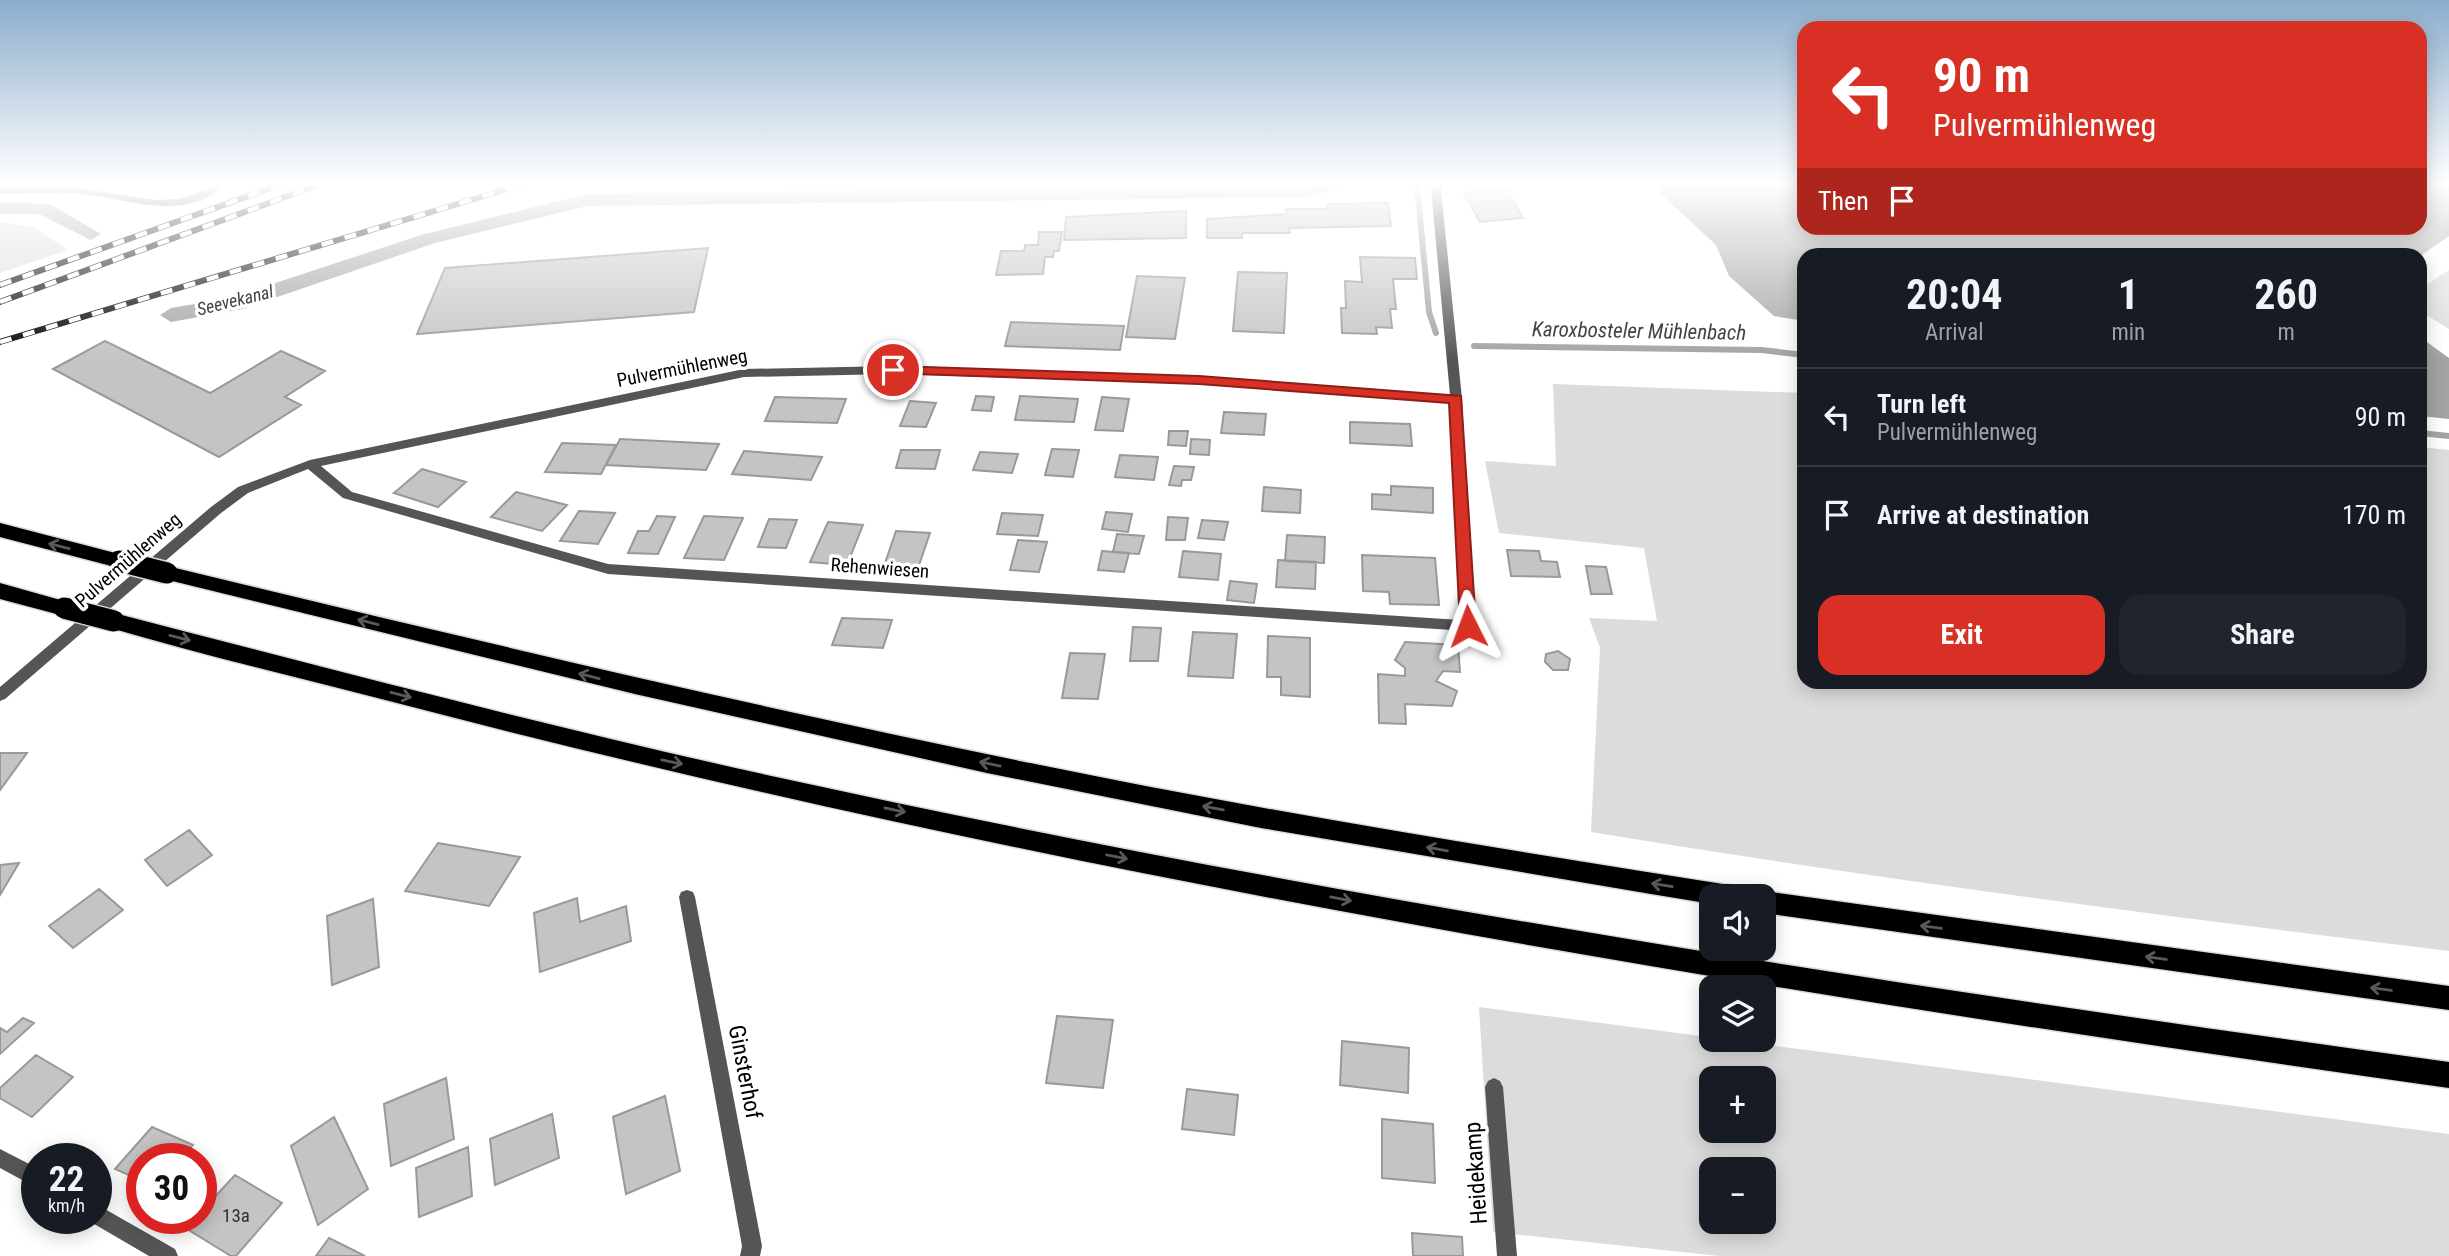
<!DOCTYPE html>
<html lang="en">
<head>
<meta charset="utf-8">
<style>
  body { margin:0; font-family:"Roboto Condensed",sans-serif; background:#20242c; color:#f1f3f6; height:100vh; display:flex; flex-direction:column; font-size:26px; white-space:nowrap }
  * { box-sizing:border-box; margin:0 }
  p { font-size:23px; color:#9ea1a6 }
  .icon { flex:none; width:38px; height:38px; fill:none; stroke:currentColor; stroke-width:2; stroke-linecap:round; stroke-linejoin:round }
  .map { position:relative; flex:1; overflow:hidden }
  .drawer { position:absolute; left:1797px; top:248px; width:630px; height:441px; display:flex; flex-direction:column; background:#171b24; border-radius:21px; box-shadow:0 4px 18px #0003 }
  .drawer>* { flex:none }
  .guide { position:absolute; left:1797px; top:21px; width:630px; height:214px; border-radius:21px; box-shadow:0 4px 18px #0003; background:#d93025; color:#fff; overflow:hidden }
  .tools { position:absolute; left:1699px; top:884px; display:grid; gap:14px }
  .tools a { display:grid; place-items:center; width:77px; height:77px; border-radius:14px; background:#171b24; box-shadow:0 4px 18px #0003; font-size:35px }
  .speed { position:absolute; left:21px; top:1143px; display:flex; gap:14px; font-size:35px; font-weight:700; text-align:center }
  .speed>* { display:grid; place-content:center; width:91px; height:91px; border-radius:50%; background:#171b24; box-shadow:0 4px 18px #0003; line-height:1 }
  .speed small { font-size:18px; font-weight:400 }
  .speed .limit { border:10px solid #d22; background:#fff; color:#111 }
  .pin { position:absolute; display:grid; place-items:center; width:60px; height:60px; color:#fff; margin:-30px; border:4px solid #fff; border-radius:50%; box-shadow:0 2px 7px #0007 }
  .me { position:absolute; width:77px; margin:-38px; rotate:357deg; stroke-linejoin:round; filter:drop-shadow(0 0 5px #0008) }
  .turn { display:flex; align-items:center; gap:24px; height:147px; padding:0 21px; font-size:32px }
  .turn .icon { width:91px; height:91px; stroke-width:2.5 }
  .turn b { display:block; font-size:49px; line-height:60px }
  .then { display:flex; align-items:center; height:66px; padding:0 21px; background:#0003; gap:14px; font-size:26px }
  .eta { display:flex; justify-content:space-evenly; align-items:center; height:119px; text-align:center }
  .eta b { font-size:42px; font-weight:700; line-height:49px }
  .primary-button { display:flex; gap:14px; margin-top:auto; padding:14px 21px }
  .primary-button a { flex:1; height:80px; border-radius:21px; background:#d93025; color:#fff; font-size:28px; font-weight:700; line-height:80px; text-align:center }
  .primary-button a+a { background:#20242c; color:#f1f3f6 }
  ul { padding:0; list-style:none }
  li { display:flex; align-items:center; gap:21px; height:98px; padding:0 21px; border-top:2px solid #363941 }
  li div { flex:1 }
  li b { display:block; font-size:26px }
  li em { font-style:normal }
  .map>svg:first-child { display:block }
</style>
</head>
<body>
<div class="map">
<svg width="2449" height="1256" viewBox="0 0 2449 1256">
  <rect width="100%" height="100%" fill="#fff"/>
  <path fill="#dcdcdc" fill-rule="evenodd" d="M0 222 35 228 68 250 0 273Z
    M2449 270V329L2420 311V289Z
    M1553 384 1804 393V682H2420V447L2449 450V951C2162 916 1876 879 1591 832L1600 648 1589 618 1657 621 1644 548 1499 533 1485 461 1556 466Z
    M1479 1007 2449 1134V1256H1719L1493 1232ZM1712 1078H1764V1130H1712ZM1712 1169H1764V1222H1712Z"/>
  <path fill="#a3a3a3" d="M1657 185H1804V228H2420V185H2449V236L2420 256H1804V321L1774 316 1729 276 1716 245 1661 194Z
    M2420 337 2449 358V419L2420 416Z"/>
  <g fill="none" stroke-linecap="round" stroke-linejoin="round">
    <path stroke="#a3a3a3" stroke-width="6" d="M1417 185 1429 312 1436 333
      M1474 346 1762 350 1804 355
      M2420 433 2449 436"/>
    <path fill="#a3a3a3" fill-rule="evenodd" d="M1346 185 1343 189 1302 197 587 206 435 243 242 309 171 322 160 315 171 308 230 298 421 235 587 194Z
      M0 202 50 204 101 234 91 240 39 214H0Z"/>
  </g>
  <path fill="#c4c4c4" stroke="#999" stroke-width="2" d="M1506 189 1523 218 1480 222 1464 193Z
    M1388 203 1391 226 1289 228 1290 233H1242V238H1207V219L1287 214 1286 209H1328L1327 204Z
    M1186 211V238L1064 240 1066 217Z
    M1039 232H1062L1059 251H1054L1053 257H1045L1043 274 996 275 1001 251H1024L1025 245H1038Z
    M708 248 694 312 417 334 445 268Z
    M1360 257 1415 258 1417 279H1393L1396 309H1390L1392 328 1376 327 1377 334 1342 333 1341 308H1346L1345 281 1362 282Z
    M1238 272 1287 273 1284 333 1233 331Z
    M1137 276 1185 278 1175 339 1126 337Z
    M1011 322 1124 326 1120 350 1005 346Z
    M105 341 210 393 281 351 325 371 285 397 301 405 219 457 53 369Z
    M976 396 994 397 991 411 972 410Z
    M1020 396 1078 399 1074 422 1015 420Z
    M775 397 846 399 837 423 765 421Z
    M1102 397 1129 399 1123 431 1095 430Z
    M910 401 936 403 926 427 900 426Z
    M1224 412 1266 414 1264 435 1221 433Z
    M1350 422 1410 424 1412 446 1350 443Z
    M1169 431H1188L1186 446 1168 445Z
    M620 439 719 444 706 470 606 465Z
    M1191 439 1210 440 1209 455 1190 454Z
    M562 443 616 445 601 474 545 472Z
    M1052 449 1079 450 1073 477 1045 475Z
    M901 450H940L935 469 896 468Z
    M744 451 822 457 811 480 732 474Z
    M980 452 1018 454 1012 473 973 470Z
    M1120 455 1158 457 1154 480 1115 477Z
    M1174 466 1194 467 1191 480H1182L1181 486 1169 485Z
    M422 469 466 482 438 507 394 493Z
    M1391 486 1433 488V513L1372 509V494L1391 495Z
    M1264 487 1301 490 1300 513 1262 511Z
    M516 492 567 505 542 531 491 517Z
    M579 511 615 513 598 544 560 541Z
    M1106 512 1132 514 1128 532 1102 529Z
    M1002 513 1043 515 1038 536 997 534Z
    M657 516 675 517 658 554 628 553 638 531H649Z
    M704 516 743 518 724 560 684 558Z
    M1168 517 1188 518 1185 540H1166Z
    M769 519 797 520 786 548 758 547Z
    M1202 520 1228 522 1224 540 1198 538Z
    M828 522 863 525 847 565 810 562Z
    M896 531 930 533 918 568 884 566Z
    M1117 534 1144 536 1139 554 1113 552Z
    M1287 535 1325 537 1324 563 1285 561Z
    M1018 540 1047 542 1039 572 1010 570Z
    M1507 550 1539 551 1541 561 1557 562 1560 577 1511 576Z
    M1102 551 1129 553 1124 572 1098 570Z
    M1183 551 1221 554 1218 580 1179 577Z
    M1362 555 1435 558 1439 605 1390 604 1389 592 1363 591Z
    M1278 560 1316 562 1315 589 1276 587Z
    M1586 566 1606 567 1612 594H1591Z
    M1230 581 1257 584 1254 603 1227 600Z
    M842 618 892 620 883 648 832 645Z
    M1133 627 1161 628 1158 661H1130Z
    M1193 632 1237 634 1233 678 1188 676Z
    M1268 636 1310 638V697L1281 695V677H1267Z
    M1405 642 1458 645 1460 672 1443 671 1436 681 1457 691 1452 706 1405 704 1406 724 1379 723 1378 674 1405 676V668L1395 660Z
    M1558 651 1570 659 1568 670H1553L1545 662 1546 654Z
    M1070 653 1105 654 1098 699 1062 698Z
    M0 753H27L0 790Z
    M189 830 212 855 167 886 145 860Z
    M438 843 520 857 489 906 405 891Z
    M19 863 0 895V865Z
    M99 889 123 910 73 948 49 926Z
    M577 898 580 922 626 906 631 941 540 972 534 913Z
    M373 899 379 967 332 985 327 916Z
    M1057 1016 1113 1020 1103 1088 1046 1083Z
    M23 1018 34 1023 0 1054V1028L7 1032Z
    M1342 1041 1409 1048 1408 1093 1340 1085Z
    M36 1055 73 1077 32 1117 0 1098V1088Z
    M446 1078 454 1139 391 1166 384 1104Z
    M1187 1089 1238 1095 1234 1135 1182 1129Z
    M665 1096 680 1171 626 1194 613 1117Z
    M552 1114 559 1158 495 1185 490 1139Z
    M334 1117 368 1189 318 1225 291 1146Z
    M1382 1119 1433 1124 1435 1183 1382 1178Z
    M152 1127 193 1145 182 1158H142V1181L115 1169Z
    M468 1147 472 1196 419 1217 416 1168Z
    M235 1175 282 1203 236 1256H231L187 1229 196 1218H201V1212Z
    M1412 1233 1462 1237 1463 1256H1413Z
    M329 1238 365 1256H316Z"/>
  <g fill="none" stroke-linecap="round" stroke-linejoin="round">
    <defs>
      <path id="highway" d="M0 523 119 554 129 561 119 568 0 537Z
        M167 566C479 641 790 716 1105 778 1312 819 1521 852 1729 885L1738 888 1741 896H1712V904L1651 894 1261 828 987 773 635 694 160 578 157 573 160 568Z
        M0 583 71 603 74 608 71 613 64 616 0 599Z
        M114 613C334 670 554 728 776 777 1329 898 1888 985 2449 1062V1088C1759 991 1071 879 397 703 300 678 202 655 107 627L104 621 107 615Z
        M1764 891 2449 986V1010L1764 913V896H1754Z"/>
    </defs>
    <use href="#highway" stroke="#dbdbdb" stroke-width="3"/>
    <path fill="#555" fill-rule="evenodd" d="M1434 185H1444L1441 189 1462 399 1474 626 1472 630 1467 631 608 574 343 498 308 469 248 493 221 513 5 699 0 701V687L211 507 238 487 310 460 744 369 893 366 1199 376 1450 395 1431 189ZM893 374 1199 384 1450 402 1460 620 608 564 352 492 321 466 744 377Z
      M73 187 155 200 180 199 214 187 219 190C175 223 119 195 71 193 47 192 24 194 0 194V188Z
      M687 890 693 892 695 897 762 1246 760 1256H740L742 1246 679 897 681 892Z
      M1494 1078 1500 1081 1503 1087 1517 1256H1497L1485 1087 1488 1081Z
      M0 1149 37 1168V1188L0 1168Z
      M96 1204 175 1249 178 1256H149L89 1221 88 1218H96Z"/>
    <use href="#highway" fill="#000" fill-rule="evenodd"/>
    <defs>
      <path id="rail" d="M0 285 279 185
        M0 302 318 185
        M0 342 520 185"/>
    </defs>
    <use href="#rail" stroke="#000" stroke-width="6"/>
    <use href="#rail" stroke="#fff" stroke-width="4.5" stroke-dasharray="12" stroke-linecap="butt"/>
    <defs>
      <path id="highway-bridge" d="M119 561 167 573
        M64 608 114 621"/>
    </defs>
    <use href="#highway-bridge" stroke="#dbdbdb" stroke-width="24" stroke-linecap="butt"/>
    <use href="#highway-bridge" stroke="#000" stroke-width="21"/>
  </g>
  <defs><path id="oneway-shaft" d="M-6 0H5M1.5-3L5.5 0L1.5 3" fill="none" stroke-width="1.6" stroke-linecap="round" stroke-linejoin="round" transform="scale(1.75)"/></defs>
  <g stroke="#595959">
    <use href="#oneway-shaft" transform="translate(59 546) rotate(-166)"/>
    <use href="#oneway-shaft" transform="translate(368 622) rotate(-166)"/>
    <use href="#oneway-shaft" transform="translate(180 638) rotate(14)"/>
    <use href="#oneway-shaft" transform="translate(589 676) rotate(-166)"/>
    <use href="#oneway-shaft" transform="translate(401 695) rotate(14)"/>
    <use href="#oneway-shaft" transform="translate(672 762) rotate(12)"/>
    <use href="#oneway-shaft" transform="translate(990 764) rotate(-168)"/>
    <use href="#oneway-shaft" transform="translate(1213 808) rotate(-170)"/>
    <use href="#oneway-shaft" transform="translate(895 810) rotate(12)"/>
    <use href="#oneway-shaft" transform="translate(1437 849) rotate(-170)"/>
    <use href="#oneway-shaft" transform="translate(1117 857) rotate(11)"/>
    <use href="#oneway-shaft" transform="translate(1662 885) rotate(-171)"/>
    <use href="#oneway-shaft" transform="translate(1341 899) rotate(11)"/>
    <use href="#oneway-shaft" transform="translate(1931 927) rotate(-172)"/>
    <use href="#oneway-shaft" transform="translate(2156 958) rotate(-172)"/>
    <use href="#oneway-shaft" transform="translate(2381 989) rotate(-172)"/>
  </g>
  <linearGradient id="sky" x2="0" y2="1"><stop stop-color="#8cadcc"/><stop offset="0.51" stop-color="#fff"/><stop offset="1" stop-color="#fff" stop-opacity="0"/></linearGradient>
  <rect width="2449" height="360" fill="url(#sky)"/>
  <path fill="#d93025" stroke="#8d1f18" stroke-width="2" d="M893 366 1199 376 1461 396 1476 626 1468 632 1460 626 1449 403 1199 384 888 373 886 370Z"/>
  <g text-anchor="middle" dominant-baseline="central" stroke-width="7" stroke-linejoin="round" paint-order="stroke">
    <g font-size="18" font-style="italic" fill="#444" stroke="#fff">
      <text transform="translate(235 300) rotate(-14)">Seevekanal</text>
    </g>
    <g font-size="19" fill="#000" stroke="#fff">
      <text transform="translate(682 368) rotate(-11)">Pulvermühlenweg</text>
      <text transform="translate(128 560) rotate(-41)">Pulvermühlenweg</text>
      <text transform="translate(880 568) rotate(4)">Rehenwiesen</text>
    </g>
    <g font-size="19" fill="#313131">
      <text x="236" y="1215">13a</text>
    </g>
    <g font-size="21" font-style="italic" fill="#444" stroke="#fff">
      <text transform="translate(1639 331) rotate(1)">Karoxbosteler Mühlenbach</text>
    </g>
    <g font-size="23" fill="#000" stroke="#fff">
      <text transform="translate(745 1072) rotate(79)">Ginsterhof</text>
      <text transform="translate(1476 1173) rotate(-94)">Heidekamp</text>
    </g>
  </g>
</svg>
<div class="tools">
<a><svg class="icon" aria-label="sound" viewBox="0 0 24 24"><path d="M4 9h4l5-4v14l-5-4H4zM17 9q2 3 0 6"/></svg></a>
<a><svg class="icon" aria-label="layers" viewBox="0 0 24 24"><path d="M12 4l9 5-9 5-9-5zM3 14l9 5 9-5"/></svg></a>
<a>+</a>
<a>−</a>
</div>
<div class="speed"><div>22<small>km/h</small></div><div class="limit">30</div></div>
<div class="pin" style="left:893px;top:370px;background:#d93025"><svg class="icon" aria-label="arrive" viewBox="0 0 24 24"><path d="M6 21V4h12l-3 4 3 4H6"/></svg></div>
<svg class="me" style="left:1468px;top:626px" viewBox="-20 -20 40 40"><path d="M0-17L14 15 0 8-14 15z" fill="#d93025" stroke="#fff" stroke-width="4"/></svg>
<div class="guide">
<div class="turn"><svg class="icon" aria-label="left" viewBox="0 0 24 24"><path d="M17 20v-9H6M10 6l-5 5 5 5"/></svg><div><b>90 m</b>Pulvermühlenweg</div></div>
<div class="then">Then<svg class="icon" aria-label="arrive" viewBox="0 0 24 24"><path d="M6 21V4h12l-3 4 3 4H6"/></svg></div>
</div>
<section class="drawer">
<div class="eta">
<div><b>20:04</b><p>Arrival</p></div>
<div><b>1</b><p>min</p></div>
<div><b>260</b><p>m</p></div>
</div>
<ul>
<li><svg class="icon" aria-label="left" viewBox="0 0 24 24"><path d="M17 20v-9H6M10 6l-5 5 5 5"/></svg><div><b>Turn left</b><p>Pulvermühlenweg</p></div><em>90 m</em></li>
<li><svg class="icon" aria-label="arrive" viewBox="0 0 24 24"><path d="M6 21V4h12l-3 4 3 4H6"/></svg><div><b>Arrive at destination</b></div><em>170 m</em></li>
</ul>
<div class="primary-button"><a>Exit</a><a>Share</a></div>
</section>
</div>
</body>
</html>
